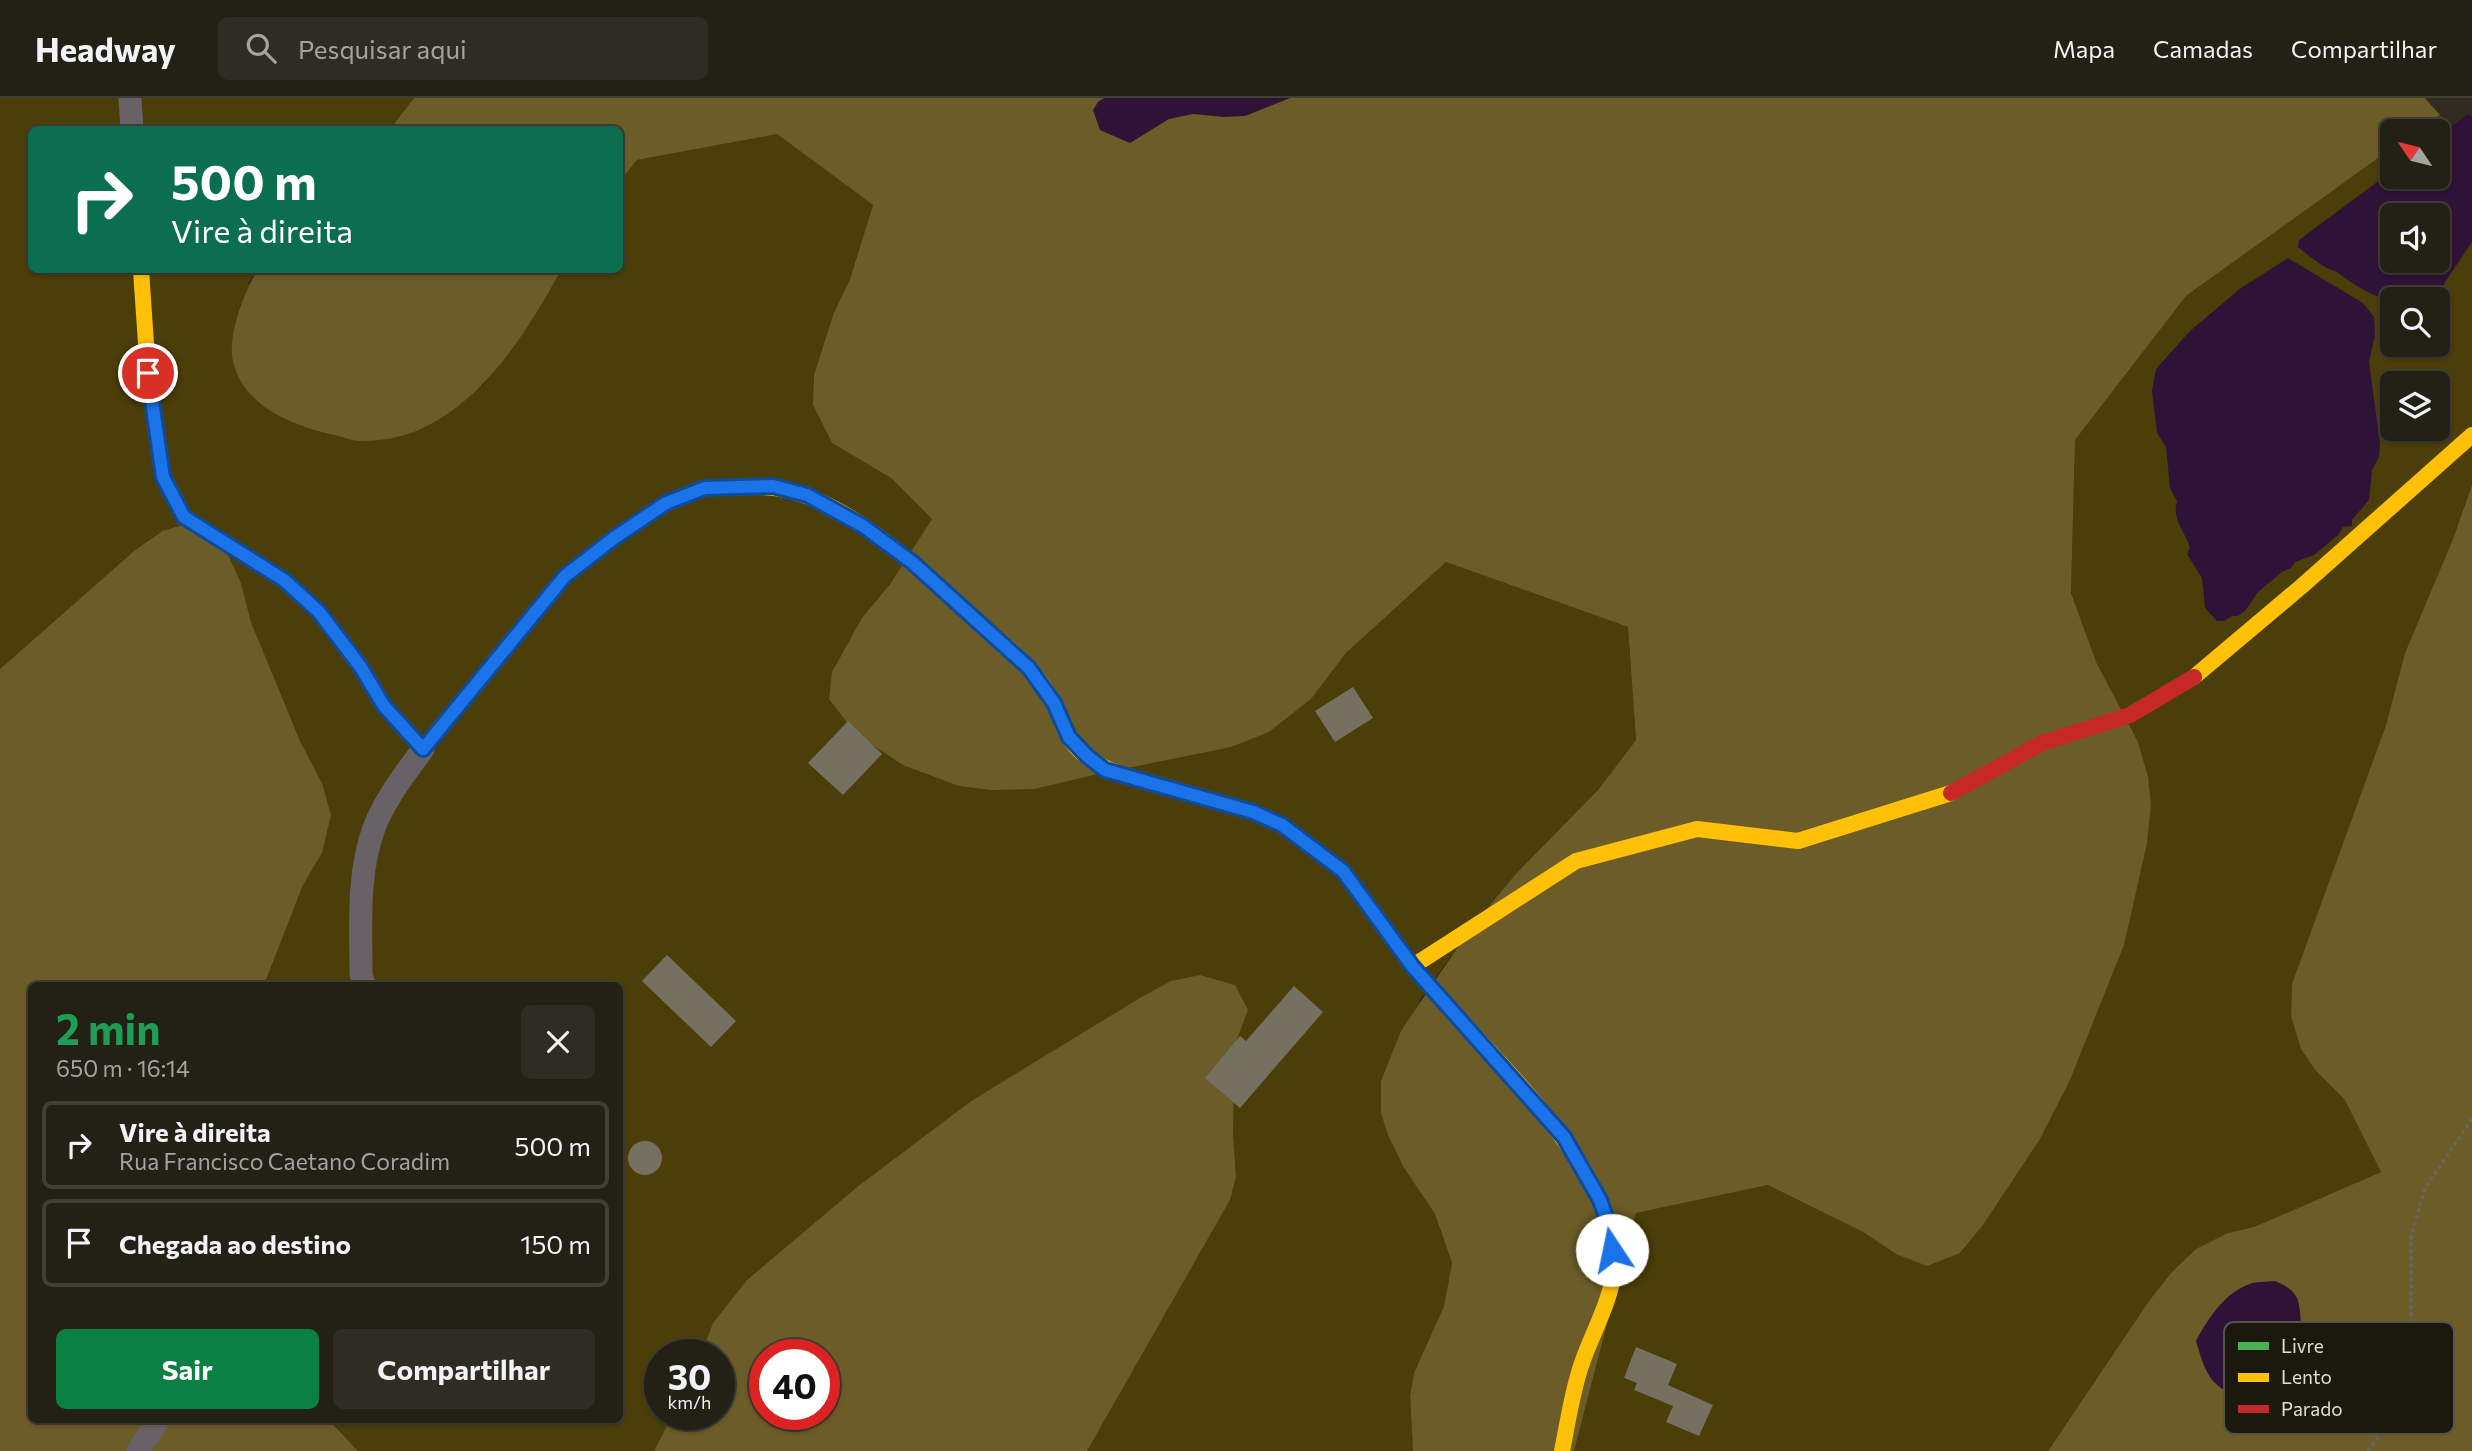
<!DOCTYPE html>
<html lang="pt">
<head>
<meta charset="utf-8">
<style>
  body { margin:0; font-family:Commissioner,sans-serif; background:#2f2d23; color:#f1f3f6; height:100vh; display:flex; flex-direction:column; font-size:26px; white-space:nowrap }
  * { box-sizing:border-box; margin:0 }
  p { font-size:23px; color:#a3a3a1 }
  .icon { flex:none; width:38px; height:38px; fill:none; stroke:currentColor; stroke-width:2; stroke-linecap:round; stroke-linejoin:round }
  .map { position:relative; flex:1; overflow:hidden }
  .details { position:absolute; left:28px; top:884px; width:595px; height:441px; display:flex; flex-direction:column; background:#232016; border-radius:10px; box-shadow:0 2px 5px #0004,0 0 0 2px #403e35 }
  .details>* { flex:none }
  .hud { position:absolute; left:28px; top:28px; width:595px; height:147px; border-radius:10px; box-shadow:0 2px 5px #0004,0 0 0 2px #403e35; background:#0b6e4f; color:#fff; overflow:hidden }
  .needle { width:46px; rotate:305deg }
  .tools { position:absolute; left:2380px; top:21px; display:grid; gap:14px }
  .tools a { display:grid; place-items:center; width:70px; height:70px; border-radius:10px; background:#232016; box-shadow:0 2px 5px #0004,0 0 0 2px #403e35; font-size:35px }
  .speed { position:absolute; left:644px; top:1241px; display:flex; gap:14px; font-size:35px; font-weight:700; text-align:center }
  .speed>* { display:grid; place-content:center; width:91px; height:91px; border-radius:50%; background:#232016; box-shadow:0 2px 5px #0004,0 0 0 2px #403e35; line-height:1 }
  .speed small { font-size:18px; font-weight:400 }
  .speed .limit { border:10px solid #d22; background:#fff; color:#111 }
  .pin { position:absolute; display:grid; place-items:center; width:60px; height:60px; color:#fff; margin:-30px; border:4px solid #fff; border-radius:50%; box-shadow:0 2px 7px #0007 }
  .me { position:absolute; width:77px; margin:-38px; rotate:349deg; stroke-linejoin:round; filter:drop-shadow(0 0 5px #0008) }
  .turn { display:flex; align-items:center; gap:24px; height:147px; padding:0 28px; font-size:32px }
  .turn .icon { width:91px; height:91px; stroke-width:2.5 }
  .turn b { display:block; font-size:49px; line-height:60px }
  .round { display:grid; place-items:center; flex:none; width:74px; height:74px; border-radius:10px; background:#2f2d23 }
  .headline { display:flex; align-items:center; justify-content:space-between; height:119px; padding:0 28px }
  h1 { font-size:42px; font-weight:700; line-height:52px; color:#1e9e55 }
  .cta { display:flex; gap:14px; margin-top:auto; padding:14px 28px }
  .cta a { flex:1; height:80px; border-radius:10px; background:#0b8043; color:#fff; font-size:28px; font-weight:700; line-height:80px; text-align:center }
  .cta a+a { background:#2f2d23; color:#f1f3f6 }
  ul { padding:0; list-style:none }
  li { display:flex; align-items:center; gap:21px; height:88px; margin:0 14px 10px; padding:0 14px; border:4px solid #403e35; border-radius:10px }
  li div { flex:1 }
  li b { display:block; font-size:26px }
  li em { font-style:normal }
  header { display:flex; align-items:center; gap:42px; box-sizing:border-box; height:98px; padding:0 35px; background:#232016; border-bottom:2px solid #403e35 }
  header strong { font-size:33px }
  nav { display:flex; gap:38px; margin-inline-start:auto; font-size:24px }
  .search { width:490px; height:63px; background:#2f2d23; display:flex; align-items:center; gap:18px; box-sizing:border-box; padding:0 24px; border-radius:10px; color:#a3a3a1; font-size:26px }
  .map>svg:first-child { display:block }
</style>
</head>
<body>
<header>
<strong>Headway</strong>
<div class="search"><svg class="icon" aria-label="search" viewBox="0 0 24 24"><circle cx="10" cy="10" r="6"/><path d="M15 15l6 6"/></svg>Pesquisar aqui</div>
<nav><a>Mapa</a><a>Camadas</a><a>Compartilhar</a></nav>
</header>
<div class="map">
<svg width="2472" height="1353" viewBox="0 0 2472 1353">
  <rect width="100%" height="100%" fill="#2f2b1e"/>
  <path fill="#4c3e09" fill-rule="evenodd" d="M0 0H414L389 31 32 32V172H258L248 185 482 288 517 243 561 172H620V83L637 62 777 36 873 107 850 181 833 217 814 277 813 307 832 345 891 380 932 421 890 486 862 520 1098 676 1269 634 1311 601 1346 555 1446 464 1628 529 1636 642 1598 692 1468 834 1420 902 1404 1070 1435 1116 1452 1165 1444 1208 1414 1275 1410 1298 1413 1353H1087L1230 1102 1236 1079 1233 1036 1235 946 1138 901 971 1003 857 1089 747 1182 713 1225 701 1256H660V1316H673L654 1353H358L328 1321H620V887H264L303 787 322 755V685L300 643 251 524 241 485 226 452 161 433 134 453 0 571Z
    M2440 17 2472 54V387L2453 441 2405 555 2386 627 2292 887 2291 918 2316 973 2345 1002 2381 1074 2254 1129 2228 1135 2149 1203 2048 1353H1574L1636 1115 1768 1087 1863 1134 1896 1156 1960 1155 1983 1127 2040 1041 2070 982 2124 847 2097 566 2071 495 2075 342 2186 198 2392 50V79H2438V33H2416ZM2392 117H2438V163H2392ZM2392 201H2438V247H2392ZM2392 285H2438V331H2392Z"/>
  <path fill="#6c5c28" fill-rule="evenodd" d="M414 0H2425L2440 17 2416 33H2392V50L2186 198 2075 342 2071 495 2097 566 2138 644 2148 679 2151 707 2147 745 2124 847 2070 982 2040 1041 1983 1127 1960 1155 1927 1168 1896 1156 1863 1134 1768 1087 1636 1115 1574 1353H1413L1410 1298 1414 1275 1444 1208 1452 1165 1435 1116 1404 1070 1388 1037 1381 1015V983L1401 933 1468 834 1515 777 1598 692 1636 642 1628 529 1446 464 1346 555 1311 601 1269 634 1231 649 1098 676 1034 691 992 692 959 688 903 667 856 636 829 601 832 574 862 520 890 486 932 421 891 380 832 345 813 307 814 277 833 217 850 181 873 107 777 36 637 62 620 83V32H389Z
    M258 172H561C528 232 487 299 423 330 405 339 381 343 361 343 353 343 343 339 335 337 294 328 243 309 233 263 227 239 245 191 258 172Z
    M2472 387V1353H2048L2149 1203 2172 1174 2196 1151 2228 1135 2254 1129 2381 1074 2345 1002 2316 973 2301 951 2291 918 2292 886 2386 627 2405 555 2453 441Z
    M190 425 226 452 241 485 251 524 300 643 322 685 331 717 322 755 303 787 264 887H32V1321H328L358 1353H0V571L134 453 162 433Z
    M1200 877 1235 887 1248 912 1235 946 1233 1036 1236 1079 1230 1102 1087 1353H654L673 1316H719V1256H701L713 1225 747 1182 857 1089 971 1003 1138 901 1171 883ZM765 1256H824V1316H765Z"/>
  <path fill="#2f1237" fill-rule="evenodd" d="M1104 0H1290L1245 18 1224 19 1193 16 1169 21 1130 45 1100 32 1093 12 1098 4Z
    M2467 17 2472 18V144L2445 184 2438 202 2392 201V213L2386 209 2384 201C2368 195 2354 187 2341 177 2337 173 2330 172 2325 169 2316 163 2306 156 2298 149L2299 142 2392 73V79H2438V39ZM2392 117H2438V163H2392Z
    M2288 160 2363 205 2374 219 2375 237 2369 264 2380 345 2379 359 2372 372 2369 402 2352 422V428L2343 429 2338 437 2314 457 2295 464 2291 470 2282 474 2257 495 2246 512 2238 518H2232L2224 523H2217L2205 510 2202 480 2187 456 2190 450C2186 435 2171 421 2177 403L2170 390 2166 349 2157 335 2152 293 2156 271 2190 233 2241 190Z
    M2275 1183C2284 1187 2295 1192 2298 1203 2304 1224 2301 1276 2287 1292 2268 1313 2223 1299 2210 1279 2203 1268 2200 1256 2196 1243 2207 1222 2224 1196 2247 1187 2255 1183 2266 1184 2275 1183Z"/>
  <path fill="#75705f" d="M1353 589 1373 620 1335 644 1315 613Z
    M848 623 882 656 843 697 808 665Z
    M667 857 736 923 711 949 642 883Z
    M1294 888 1323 914 1240 1010 1205 980 1240 938 1246 943Z
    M628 1060a17 17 0 1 1 34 0a17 17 0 1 1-34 0Z
    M1636 1249 1677 1266 1668 1287 1713 1307 1699 1338 1666 1324 1673 1308 1634 1292 1637 1285 1624 1280Z"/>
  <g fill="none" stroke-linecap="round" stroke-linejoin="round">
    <path stroke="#676461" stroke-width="3.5" stroke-dasharray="3.5 3.5" stroke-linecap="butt" d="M2368 1353 2397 1315 2411 1273V1139L2425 1090 2472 1021"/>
    <path stroke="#686267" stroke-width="23" d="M130 0 132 32
      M364 887 361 876C361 828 357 776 374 730 385 701 405 676 423 651
      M138 1353 159 1321"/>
    <path stroke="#4caf50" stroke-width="16" d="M391 616 423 651 565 478 614 440 666 405 705 390 757 389
      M1160 687 1253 714 1282 727 1343 773 1403 855"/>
    <path stroke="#ffc107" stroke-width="16" d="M141 172 148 275 163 379 184 419 284 482 319 514 360 568 384 608 391 616
      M757 389C834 388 914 466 968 515 988 533 1010 550 1028 569 1038 580 1049 595 1055 608 1060 618 1063 629 1068 638 1088 671 1126 678 1160 687
      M2194 579 2302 488 2472 337
      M1403 855C1464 938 1620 1062 1614 1170 1612 1202 1592 1235 1582 1265 1572 1293 1568 1324 1562 1353
      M1413 868 1576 763 1697 731 1798 743 1951 695"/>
    <path stroke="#c62828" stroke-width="16" d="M1951 695 2042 645 2130 617 2194 579"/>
  </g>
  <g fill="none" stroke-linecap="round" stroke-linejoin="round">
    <defs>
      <path id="route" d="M148 275 163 379 184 419 284 482 319 514 360 568 384 608 423 651 565 478 614 440 666 405 705 390 773 388 807 397 863 428 913 465 1029 570 1054 605 1069 639 1087 658 1105 672 1253 714 1282 727 1343 773 1413 869 1564 1039 1600 1102 1611 1134 1612 1152"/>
    </defs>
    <use href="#route" stroke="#114b97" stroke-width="18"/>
    <use href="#route" stroke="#1a73e8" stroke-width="12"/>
  </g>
  <rect x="2224" y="1224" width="230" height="112" rx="10" fill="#1b180d" stroke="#565347" stroke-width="2"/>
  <rect x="2238" y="1244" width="31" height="8" fill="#4caf50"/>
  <rect x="2238" y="1275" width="31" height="9" fill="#ffc107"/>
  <rect x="2238" y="1307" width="31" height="8" fill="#c62828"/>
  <g font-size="19" fill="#e1ddce">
    <text x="2281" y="1255">Livre</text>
    <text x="2281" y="1286">Lento</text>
    <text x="2281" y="1318">Parado</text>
  </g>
</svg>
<div class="tools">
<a><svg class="needle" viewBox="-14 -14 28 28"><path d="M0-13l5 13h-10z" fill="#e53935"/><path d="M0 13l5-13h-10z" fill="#a3a3a1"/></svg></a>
<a><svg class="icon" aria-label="sound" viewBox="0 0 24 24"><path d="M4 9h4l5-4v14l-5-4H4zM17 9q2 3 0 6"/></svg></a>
<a><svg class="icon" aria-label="search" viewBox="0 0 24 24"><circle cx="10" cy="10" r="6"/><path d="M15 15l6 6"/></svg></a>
<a><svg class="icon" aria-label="layers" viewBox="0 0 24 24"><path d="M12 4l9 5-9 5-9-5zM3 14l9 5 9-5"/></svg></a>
</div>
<div class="speed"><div>30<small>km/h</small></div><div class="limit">40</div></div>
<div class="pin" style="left:148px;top:275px;background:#d93025"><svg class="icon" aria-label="arrive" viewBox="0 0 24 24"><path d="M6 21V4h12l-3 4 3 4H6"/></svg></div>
<svg class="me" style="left:1612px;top:1152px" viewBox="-20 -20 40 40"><circle r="19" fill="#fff"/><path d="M0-13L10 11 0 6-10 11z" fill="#1a73e8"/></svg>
<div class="hud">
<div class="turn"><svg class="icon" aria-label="right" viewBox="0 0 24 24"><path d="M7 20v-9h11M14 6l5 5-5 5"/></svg><div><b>500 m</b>Vire à direita</div></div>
</div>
<section class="details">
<div class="headline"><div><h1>2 min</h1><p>650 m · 16:14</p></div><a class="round"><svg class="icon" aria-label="close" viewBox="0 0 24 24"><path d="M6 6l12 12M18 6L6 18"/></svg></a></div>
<ul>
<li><svg class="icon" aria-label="right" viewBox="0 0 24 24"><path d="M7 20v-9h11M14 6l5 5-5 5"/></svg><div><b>Vire à direita</b><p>Rua Francisco Caetano Coradim</p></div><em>500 m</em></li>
<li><svg class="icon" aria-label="arrive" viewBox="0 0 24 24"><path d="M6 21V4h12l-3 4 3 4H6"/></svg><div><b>Chegada ao destino</b></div><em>150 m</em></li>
</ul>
<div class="cta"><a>Sair</a><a>Compartilhar</a></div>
</section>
</div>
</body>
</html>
